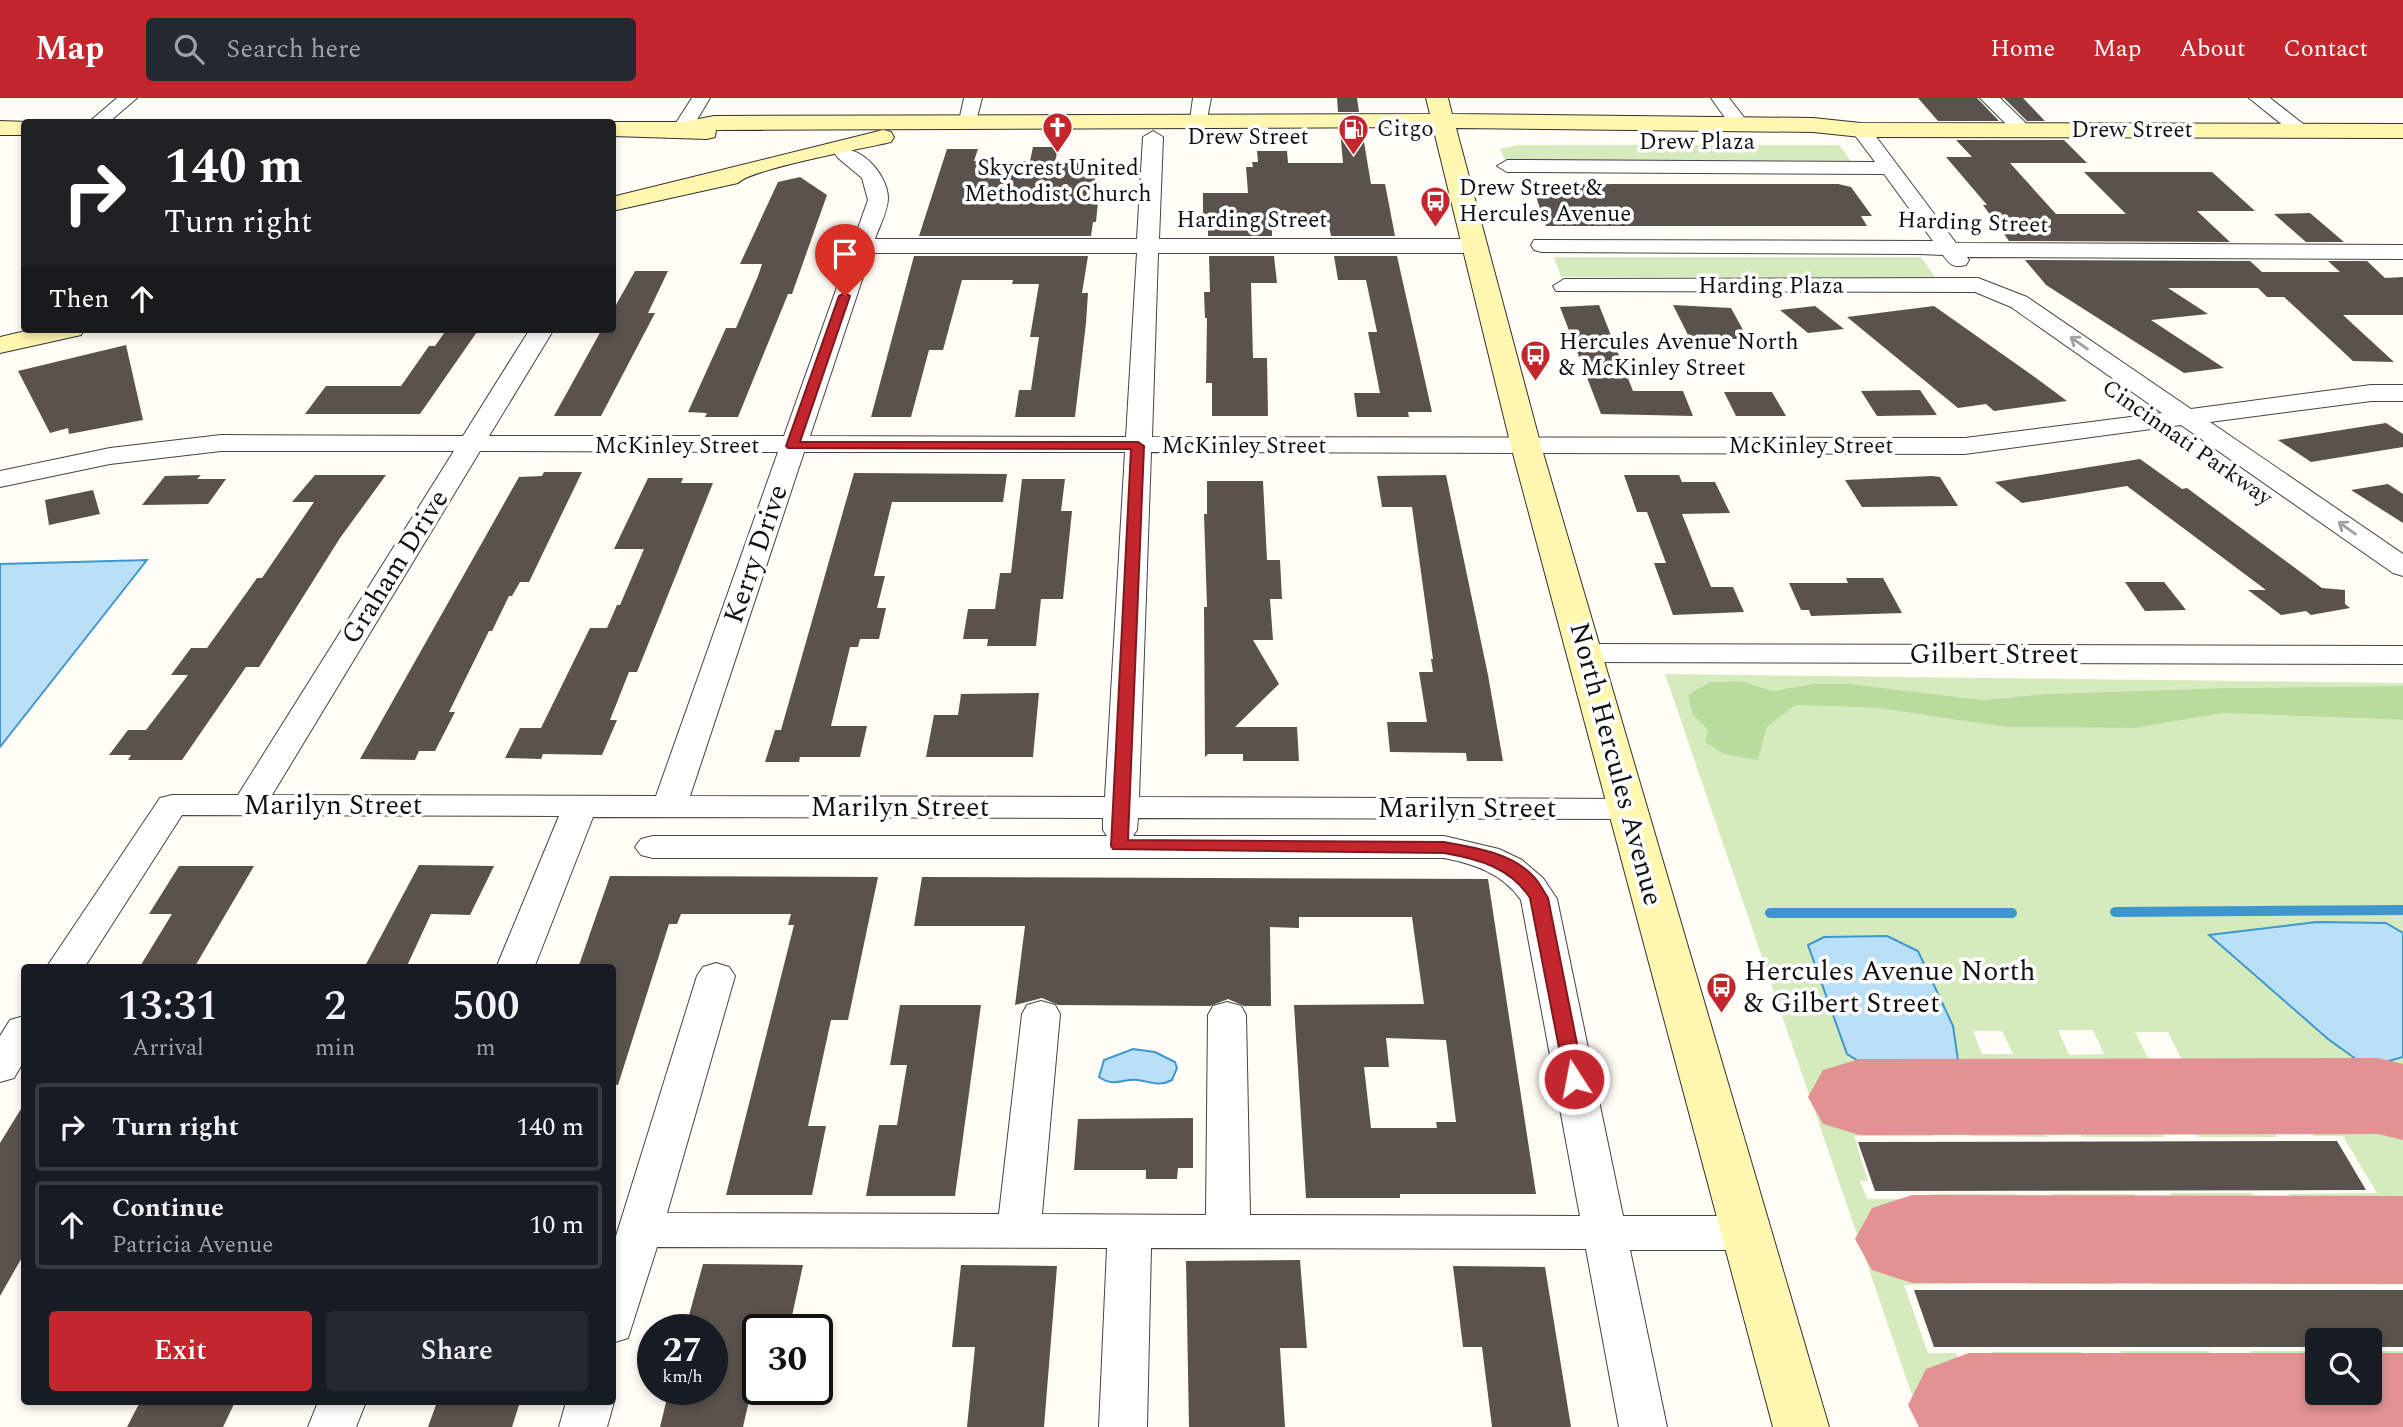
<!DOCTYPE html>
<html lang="en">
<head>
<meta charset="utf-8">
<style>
  body { margin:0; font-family:Spectral,serif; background:#242831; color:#f1f3f6; height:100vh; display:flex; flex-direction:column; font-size:26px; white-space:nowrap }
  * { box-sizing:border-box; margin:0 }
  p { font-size:23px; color:#9ea1a6 }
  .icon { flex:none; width:38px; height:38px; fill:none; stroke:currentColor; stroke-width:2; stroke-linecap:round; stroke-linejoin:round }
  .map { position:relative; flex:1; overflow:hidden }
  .drawer { position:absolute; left:21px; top:866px; width:595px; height:441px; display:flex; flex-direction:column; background:#171b24; border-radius:7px; box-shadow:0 4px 10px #0003 }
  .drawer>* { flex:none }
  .banner { position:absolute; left:21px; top:21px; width:595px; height:214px; border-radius:7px; box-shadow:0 4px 10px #0003; background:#202124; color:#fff; overflow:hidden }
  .controls { position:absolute; left:2305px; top:1230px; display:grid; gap:14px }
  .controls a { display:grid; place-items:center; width:77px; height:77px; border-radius:7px; background:#171b24; box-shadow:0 4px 10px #0003; font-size:35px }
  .speed { position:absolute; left:637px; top:1216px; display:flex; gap:14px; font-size:35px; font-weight:700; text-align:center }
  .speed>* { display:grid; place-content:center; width:91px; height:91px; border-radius:50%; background:#171b24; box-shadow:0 4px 10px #0003; line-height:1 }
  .speed small { font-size:18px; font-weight:400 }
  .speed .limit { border:4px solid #111; border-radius:10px; background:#fff; color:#111 }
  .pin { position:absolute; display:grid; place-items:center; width:60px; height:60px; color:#fff; margin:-72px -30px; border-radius:50% 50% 50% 0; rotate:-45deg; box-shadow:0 0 7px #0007 }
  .pin .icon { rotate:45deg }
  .me { position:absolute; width:77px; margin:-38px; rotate:349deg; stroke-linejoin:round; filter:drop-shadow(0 0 5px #0008) }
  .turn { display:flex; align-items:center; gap:24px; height:147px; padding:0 28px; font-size:32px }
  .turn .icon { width:91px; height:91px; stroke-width:2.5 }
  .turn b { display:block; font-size:49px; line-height:60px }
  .then { display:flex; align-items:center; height:66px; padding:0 28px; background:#0003; gap:14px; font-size:26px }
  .eta { display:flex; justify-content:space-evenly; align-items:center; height:119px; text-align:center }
  .eta b { font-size:42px; font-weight:600; line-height:49px }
  .button { display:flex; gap:14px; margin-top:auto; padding:14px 28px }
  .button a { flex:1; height:80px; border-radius:7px; background:#c4262e; color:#fff; font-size:28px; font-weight:600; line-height:80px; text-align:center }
  .button a+a { background:#242831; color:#f1f3f6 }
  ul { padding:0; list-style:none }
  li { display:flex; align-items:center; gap:21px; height:88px; margin:0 14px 10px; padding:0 14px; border:4px solid #363941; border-radius:7px }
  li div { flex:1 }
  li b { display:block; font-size:26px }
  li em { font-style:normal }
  header { display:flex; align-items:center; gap:42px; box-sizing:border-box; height:98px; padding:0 35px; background:#c4262e; color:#fff }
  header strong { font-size:33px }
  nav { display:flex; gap:38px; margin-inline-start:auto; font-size:24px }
  .search { width:490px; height:63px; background:#242831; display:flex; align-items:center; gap:18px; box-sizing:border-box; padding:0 24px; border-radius:7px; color:#9ea1a6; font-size:26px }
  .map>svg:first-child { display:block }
</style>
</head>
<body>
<header>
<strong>Map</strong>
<div class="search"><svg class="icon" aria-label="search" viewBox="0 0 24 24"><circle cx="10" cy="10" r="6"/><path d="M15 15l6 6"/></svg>Search here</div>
<nav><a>Home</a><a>Map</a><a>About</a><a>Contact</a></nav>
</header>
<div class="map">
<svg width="2403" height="1329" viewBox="0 0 2403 1329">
  <rect width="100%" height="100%" fill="#fffdf5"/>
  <path fill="#d5ebbd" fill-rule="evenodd" d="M1519 47H1839L1851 63 1505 62 1500 51Z
    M1554 159H1921L1935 179H1561Z
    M1665 576 2403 585V588L2223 590 2045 596 1983 602 1851 586H1813L1772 593 1742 583 1710 584 1693 617 1708 632 1758 661 1767 629 1794 607 1877 610 2005 629 2136 630 2223 615 2403 622V835L2386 825 2317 824 2210 837 2328 941 2367 968 2403 959V985L2379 988 1850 987 1860 1015 1912 1014 1924 1019 1932 1038H1854L1868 1083H1860L1867 1101H1900L1909 1127 1896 1141 1898 1147C1906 1152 1915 1158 1924 1159 1956 1162 1976 1148 1990 1185L1904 1187 1928 1255H1956L1965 1279 1960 1290H1947L1960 1323 1991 1325 1998 1329H1923ZM1823 839 1875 973 1847 956 1809 848ZM2058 932H2093L2104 956 2069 957ZM1973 933H2002L2013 956H1982ZM2135 934H2168L2182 962H2149Z
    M2025 1012 2040 1021 2048 1039 1969 1038 1962 1023 1968 1013Z
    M2137 1013 2149 1016 2164 1039H2082L2074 1021 2077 1014Z
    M2252 1013 2266 1020 2277 1039H2199L2190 1022 2191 1014Z
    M2309 1013 2403 1015V1127L2312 1125 2301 1118 2288 1096 2377 1095 2343 1038H2314L2304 1020Z
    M2170 1095H2251L2265 1119C2256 1129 2206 1131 2193 1126 2180 1121 2176 1107 2170 1095Z
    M1930 1096H2015L2025 1119 2022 1124C2002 1131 1966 1134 1946 1124 1936 1119 1933 1105 1930 1096Z
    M2051 1096H2134L2145 1118 2144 1124C2128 1129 2071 1132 2060 1118 2056 1112 2054 1103 2051 1096Z
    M2060 1156C2093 1157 2102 1155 2116 1186H2030L2021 1166 2024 1157Z
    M2207 1156C2227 1159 2231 1170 2240 1186H2154L2144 1162 2151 1157Z
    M2280 1156 2335 1157 2349 1163 2364 1186H2279L2267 1166 2272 1158Z
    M2120 1253H2209L2222 1279 2220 1285C2204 1295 2144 1295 2131 1278 2126 1272 2124 1261 2120 1253Z
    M2250 1253H2317V1290C2274 1290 2269 1294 2250 1253Z
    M2378 1253H2403V1285L2390 1277Z
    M1992 1254H2082L2091 1278 2079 1289 2023 1290 2006 1283Z"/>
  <path fill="#b9dc9c" d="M1742 583 1772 593 1813 586H1851L1983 602 2045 596 2223 590 2403 588V622L2223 615 2136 630 2005 629 1877 610 1795 607 1767 629 1758 662 1724 656 1705 644 1708 632 1693 617 1688 597 1710 584Z"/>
  <path fill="#b9e0f7" stroke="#3f96cf" stroke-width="2" d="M147 462 0 649V466Z
    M2317 824 2386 825 2403 835V959L2367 969 2328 941 2209 837Z
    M1887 838 1918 853 1953 928 1959 969 1929 977 1875 973 1847 956 1808 847 1824 839Z
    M1133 951 1155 954 1175 964 1177 970 1172 982C1159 989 1152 984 1138 982 1123 980 1115 990 1099 979L1104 962Z"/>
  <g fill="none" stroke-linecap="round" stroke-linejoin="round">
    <path stroke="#3f96cf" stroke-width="10" d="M2115 814 2403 812
      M1770 815H2012"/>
    <path fill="#e29292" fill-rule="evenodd" d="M2378 960 2403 966V1042L2378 1036 1860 1037 1823 1026 1808 999 1823 972 1860 961Z
      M1912 1097 2403 1098V1186L1912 1185 1872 1172 1855 1141 1872 1110Z
      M1969 1255H2317V1295H2370V1255H2403V1329H1919L1908 1307 1926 1271Z"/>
  </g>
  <path fill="#5a524d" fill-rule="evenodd" d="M1337 0H1357L1359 14H1338Z
    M1918 0H1977L1999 23H1938Z
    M2004 0H2023L2045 23H2027Z
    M1340 32H1362L1371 86H1385L1395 138H1331L1329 128H1283L1272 130V138H1208V130H1203V95H1248L1246 69H1253L1252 64H1258L1257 53H1287L1288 65H1343Z
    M1956 42H2064L2087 65H2010L2056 116H2126L2084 74H2212L2255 113H2197L2230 144 2009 143 1983 107H1987L1946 59H1972Z
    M1033 49H1058L1055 65H1098L1095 83H1100L1096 124H1093L1091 138H919L947 51H978L974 63H1030Z
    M800 79 827 97 792 196H788L738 319H705L707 315 688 314 726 230H736L758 178 762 166H740L778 84Z
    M1616 86H1838L1851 89 1872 118H1861L1867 128H1546L1532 87Z
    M2310 115 2344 144H2306L2274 116Z
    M914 158H1088L1082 195H1088L1086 225 1075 319H1015L1019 292H1031L1039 239H1030L1039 186H1012L1013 182H962L943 252H929L911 319H871Z
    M1209 158H1274L1277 185H1251L1253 260H1267L1268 318H1212V285H1206L1207 220H1205L1204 194H1210Z
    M1334 158H1397L1432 314H1408L1409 319H1357L1354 295H1380L1368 234H1377L1366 182H1338Z
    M2025 162 2250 163 2262 174H2340L2328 163H2367L2385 180 2403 179V217H2343L2394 264 2353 263 2284 199H2267L2258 190H2168L2208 216 2151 222 2224 270 2184 275 2046 187Z
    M635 173H668L648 215H655L601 318H554L602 231H612V214Z
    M1599 207 1633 293H1683L1693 318 1601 316 1560 209Z
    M1673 207 1731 210 1748 241H1690Z
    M1815 208 1844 231 1808 235 1780 212Z
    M1934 208 2036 280 2067 303 1994 313 1986 306 1958 310 1847 219Z
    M447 231H479L420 316H305L326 288H401L429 248H435Z
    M126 247 143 322 69 336 68 330 50 335 18 273Z
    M1920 292 1937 317 1877 318 1861 293Z
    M1724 294H1772L1786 318H1736Z
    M2386 325 2403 336V349L2311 364 2278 342Z
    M2140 361 2182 391 2187 390 2322 490 2345 492V506L2350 510 2311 517 2306 513 2281 517 2248 492H2266L2127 388 2022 405 1995 384Z
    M544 374H582L529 484H520L512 498H509L492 533H489L449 614H455L435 653H419L415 662 360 661 519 379 542 378Z
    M854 375 1007 376 1003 404H892L874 478H885L877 510H886L879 541H860L858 549H850L831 628H867L860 659H800L799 664H765L775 632H781Z
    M201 377 197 381H226L208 406 142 407 165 378Z
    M315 377H386L340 440 259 569H246L182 662H128L131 657H109L128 632H146L188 577H171L191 550H207L257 480H262L314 404H292Z
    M1446 377 1488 577 1503 663H1467L1466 655 1390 654 1387 624H1427L1419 574H1433L1431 561H1433L1412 409H1382L1377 378Z
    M1624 377H1679L1682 384H1715L1730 415 1682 416 1711 489H1733L1744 514 1673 517 1654 465H1666L1647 414H1637Z
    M1932 378 1940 379 1958 408 1862 409 1845 382Z
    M648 380H683L681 385H713L637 574H629L610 622H617L602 657 543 656 541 661 505 660 520 630H541L590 530H607L617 507H620L644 451H614Z
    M1022 381H1065L1061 413H1072L1063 501H1041L1036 548H987L988 541H963L968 511H995L1000 475H1011Z
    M1207 383H1263L1267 462H1280L1282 501H1270L1273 542H1253L1279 586 1235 629H1297L1299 663H1243V656H1208L1205 659 1204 509H1207L1204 416H1207Z
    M2388 386 2403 396V425L2351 392Z
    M93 392 100 416 49 427 45 402Z
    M1846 480H1883L1902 515 1811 518 1809 512H1801L1789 485H1848Z
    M2125 484H2164L2186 512 2145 513Z
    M1039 595 1033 659H926L934 617H958L961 596Z
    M419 767 494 768 470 817 431 816 406 870H364Z
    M179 768H254L194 870H139L172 816H149Z
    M610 778 878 779 848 922H831L808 1028H826L812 1097H726L794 827H788L791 816H681L677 826H669L618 987 612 986V870H578Z
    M922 779 1488 781 1536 1096H1400V1100H1306L1294 907 1424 906 1412 819H1299V830L1270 829 1271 908H1244L1228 901 1210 908 1058 907 1042 900 1015 907 1025 828H914ZM1386 940 1446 942 1456 1024H1436L1437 1030H1371L1364 969H1389Z
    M900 907H981L955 1098H866L879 1027H897L907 967H890Z
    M24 1006V1156L0 1198V1045Z
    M1193 1020V1070H1178L1177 1081H1146V1072H1074L1078 1021Z
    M2337 1043 2366 1092 1875 1093 1858 1044Z
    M1300 1162 1307 1250H1280L1285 1329H1189L1186 1163Z
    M703 1166 803 1167 789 1232H758V1263L743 1329H660L669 1292H712V1232H685Z
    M961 1167 1057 1168 1044 1329H967L975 1249H952Z
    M1453 1168 1545 1169 1571 1329H1492L1482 1249H1463Z
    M1914 1192H2403V1249H2370V1242H2317V1249H1934Z
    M140 1304H235L223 1329H127Z
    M437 1304H520L512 1329H428Z"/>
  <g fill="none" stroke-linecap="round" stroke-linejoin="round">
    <defs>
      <path id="street" d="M117 0H137L109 24H89Z
        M692 0H710L689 35H675L672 31Z
        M964 0H982L975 27 968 29 959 23Z
        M1193 0H1211L1206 26H1192L1190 22Z
        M1711 0H1729L1750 27 1747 31H1733Z
        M1980 0H2000L2033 32 2030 36H2016Z
        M2249 0H2270L2312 33 2302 39 2295 37Z
        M1861 26 1868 28 1956 145 2403 147V161L1967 159 1969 162 1966 167C1954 170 1950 167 1943 157L1920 156 1542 154 1534 152 1531 147 1534 142 1933 143 1884 76 1507 74 1497 68 1507 62 1875 64 1851 32Z
        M1153 33 1163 39 1159 141H1475L1486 148 1475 155H1158L1152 339 1965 340 2162 315 2011 209 1975 194 1556 193 1553 188 1564 181 1978 180 2027 199 2191 311 2371 287H2403V303H2371L2210 324 2403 456V478L2393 475 2181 327 1965 356 1151 354 1139 699 1628 701 1640 704 1645 711 1640 718 1628 721 1138 720 1137 732 1133 738H1444L1499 751 1522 762 1543 780 1557 801 1623 1118H1746L1761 1123 1768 1135 1761 1147 1746 1152H1630L1667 1329H1619L1586 1151 1151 1150 1147 1329H1099L1107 1150 657 1149 628 1240 612 1245V1151L697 878 703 869 716 865 729 869 735 878 667 1115 999 1116 1022 916 1027 907 1041 903 1055 907 1060 916 1042 1116 1206 1117 1208 917 1213 908 1227 904 1241 908 1246 917 1250 1117 1580 1118 1521 802C1502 775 1474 766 1444 760H653L641 757 635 749 641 741 653 738H1107L1103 732V720L593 719 534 870H496L559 718 182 717 84 870H46L160 700 172 697H238L454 353H221L110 366 0 389V373L110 350 221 337 463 338 530 231H554L489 338H784L868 102 862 80 838 60 835 56 838 52C861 46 888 78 888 100 888 113 879 129 875 141H1137L1143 39ZM871 155H1137L1126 339 810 338ZM480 353 778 354 656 698 272 697ZM804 354H1125L1105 699 690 698Z
        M1586 546 2403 548V566L1586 564 1575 562 1571 555 1575 548Z
        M24 918V963L14 980 0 984V938L10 922Z
        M612 1301 614 1304 607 1329H559L566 1304Z
        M318 1304H366L356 1329H308Z"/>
      <path id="secondary" d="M1426 0H1448L1452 16 1813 20 1861 25 2403 26V40L1861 39 1813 34 1456 30 1541 348 1829 1329H1773L1511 348 1433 29 716 32 715 39 707 41 612 38 611 24H682L714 18 1430 16Z
        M0 23 29 24H24V37H0Z
        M883 32 891 34 894 39 891 44C866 50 750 71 738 85L612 113V99Z
        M34 231H85L81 237 0 255V239Z"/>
    </defs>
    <use href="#street" stroke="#444" stroke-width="2"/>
    <use href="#secondary" stroke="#333" stroke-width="2"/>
    <use href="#street" fill="#fff" fill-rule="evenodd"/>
    <use href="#secondary" fill="#fff6b0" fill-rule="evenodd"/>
  </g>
  <defs><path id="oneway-shaft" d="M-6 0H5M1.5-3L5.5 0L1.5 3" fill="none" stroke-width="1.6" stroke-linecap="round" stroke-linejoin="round" transform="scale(1.75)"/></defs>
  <g stroke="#a0a0a0">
    <use href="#oneway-shaft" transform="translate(2079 245) rotate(-145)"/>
    <use href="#oneway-shaft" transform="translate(2347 430) rotate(-145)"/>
  </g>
  <path fill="#c4262e" stroke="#7f191e" stroke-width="2" d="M845 195 850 198 800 344H1138L1144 348 1128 742 1444 744C1473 749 1511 755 1532 777 1539 783 1543 793 1548 800L1584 981 1581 985 1574 987 1565 981 1530 800C1511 770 1479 761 1444 755L1113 751 1111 748 1131 351 788 350 786 348 839 198Z"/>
  <defs>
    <symbol id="church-pin" viewBox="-11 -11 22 30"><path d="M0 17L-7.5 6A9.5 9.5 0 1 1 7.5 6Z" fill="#c4262e" stroke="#fff"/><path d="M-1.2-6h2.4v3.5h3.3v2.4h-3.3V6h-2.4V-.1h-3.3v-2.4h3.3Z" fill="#fff"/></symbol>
    <symbol id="fuel-pin" viewBox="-11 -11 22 30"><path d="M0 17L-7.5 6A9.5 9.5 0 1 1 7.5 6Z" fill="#c4262e" stroke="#fff"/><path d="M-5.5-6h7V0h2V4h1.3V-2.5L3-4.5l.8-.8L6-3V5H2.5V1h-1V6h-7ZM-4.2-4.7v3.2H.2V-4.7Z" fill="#fff"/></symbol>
    <symbol id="bus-pin" viewBox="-11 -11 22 30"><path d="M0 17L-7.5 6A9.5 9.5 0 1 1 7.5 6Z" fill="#c4262e" stroke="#fff"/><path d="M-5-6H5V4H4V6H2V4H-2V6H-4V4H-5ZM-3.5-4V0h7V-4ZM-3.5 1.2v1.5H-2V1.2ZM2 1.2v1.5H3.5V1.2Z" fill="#fff"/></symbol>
  </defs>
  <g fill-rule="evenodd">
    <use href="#church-pin" x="1040" y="12" width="35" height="47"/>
    <use href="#fuel-pin" x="1336" y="14" width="35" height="47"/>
    <use href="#bus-pin" x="1418" y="86" width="35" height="47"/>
    <use href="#bus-pin" x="1518" y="240" width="35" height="47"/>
    <use href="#bus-pin" x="1704" y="872" width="35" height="47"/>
  </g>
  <g text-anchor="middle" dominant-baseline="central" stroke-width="7" stroke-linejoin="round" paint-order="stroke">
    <g font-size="23" fill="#111" stroke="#fff" text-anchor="start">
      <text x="1377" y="31">Citgo</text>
      <text x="1058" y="70" text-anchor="middle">Skycrest United<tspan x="1058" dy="26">Methodist Church</tspan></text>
      <text x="1459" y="90">Drew Street &amp;<tspan x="1459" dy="26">Hercules Avenue</tspan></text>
      <text x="1559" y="244">Hercules Avenue North<tspan x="1559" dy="26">&amp; McKinley Street</tspan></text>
    </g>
    <g font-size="23" fill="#111" stroke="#fff">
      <text x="2132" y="32">Drew Street</text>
      <text x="1248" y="39">Drew Street</text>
      <text x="1697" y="44">Drew Plaza</text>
      <text x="1252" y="122">Harding Street</text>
      <text transform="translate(1973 125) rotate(2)">Harding Street</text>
      <text x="1771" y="188">Harding Plaza</text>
      <text transform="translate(2187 345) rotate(35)">Cincinnati Parkway</text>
      <text x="677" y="348">McKinley Street</text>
      <text x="1244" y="348">McKinley Street</text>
      <text x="1811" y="348">McKinley Street</text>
    </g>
    <g font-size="28" fill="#111" stroke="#fff">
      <text transform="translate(756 456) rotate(-71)">Kerry Drive</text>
      <text transform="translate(395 469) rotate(-58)">Graham Drive</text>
      <text x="1994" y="556">Gilbert Street</text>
      <text transform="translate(1616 666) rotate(75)">North Hercules Avenue</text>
      <text x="333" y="707">Marilyn Street</text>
      <text x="900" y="709">Marilyn Street</text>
      <text x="1467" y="710">Marilyn Street</text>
    </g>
    <g font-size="28" fill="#111" stroke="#fff" text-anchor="start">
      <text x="1744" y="873">Hercules Avenue North<tspan x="1744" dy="32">&amp; Gilbert Street</tspan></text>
    </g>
  </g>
</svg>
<div class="controls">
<a><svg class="icon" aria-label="search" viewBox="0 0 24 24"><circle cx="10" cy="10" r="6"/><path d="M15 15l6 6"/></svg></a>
</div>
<div class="speed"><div>27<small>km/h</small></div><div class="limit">30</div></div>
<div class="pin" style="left:845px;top:198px;background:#d93025"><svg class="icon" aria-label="arrive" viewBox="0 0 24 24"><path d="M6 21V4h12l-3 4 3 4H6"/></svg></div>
<svg class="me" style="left:1574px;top:981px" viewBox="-20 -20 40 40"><circle r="17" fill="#c4262e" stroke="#fff" stroke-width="3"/><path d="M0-11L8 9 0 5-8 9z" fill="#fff"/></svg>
<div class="banner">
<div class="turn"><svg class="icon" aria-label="right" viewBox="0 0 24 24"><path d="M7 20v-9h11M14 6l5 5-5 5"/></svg><div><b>140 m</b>Turn right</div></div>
<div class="then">Then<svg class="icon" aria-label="ahead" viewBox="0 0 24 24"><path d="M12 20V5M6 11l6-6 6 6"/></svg></div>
</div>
<section class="drawer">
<div class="eta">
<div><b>13:31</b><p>Arrival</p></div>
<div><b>2</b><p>min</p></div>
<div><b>500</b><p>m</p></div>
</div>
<ul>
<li><svg class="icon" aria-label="right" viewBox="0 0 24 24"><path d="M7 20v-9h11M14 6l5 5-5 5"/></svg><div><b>Turn right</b></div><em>140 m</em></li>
<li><svg class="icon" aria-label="ahead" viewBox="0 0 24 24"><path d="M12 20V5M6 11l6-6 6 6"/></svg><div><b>Continue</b><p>Patricia Avenue</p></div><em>10 m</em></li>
</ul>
<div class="button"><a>Exit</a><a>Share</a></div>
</section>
</div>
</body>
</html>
